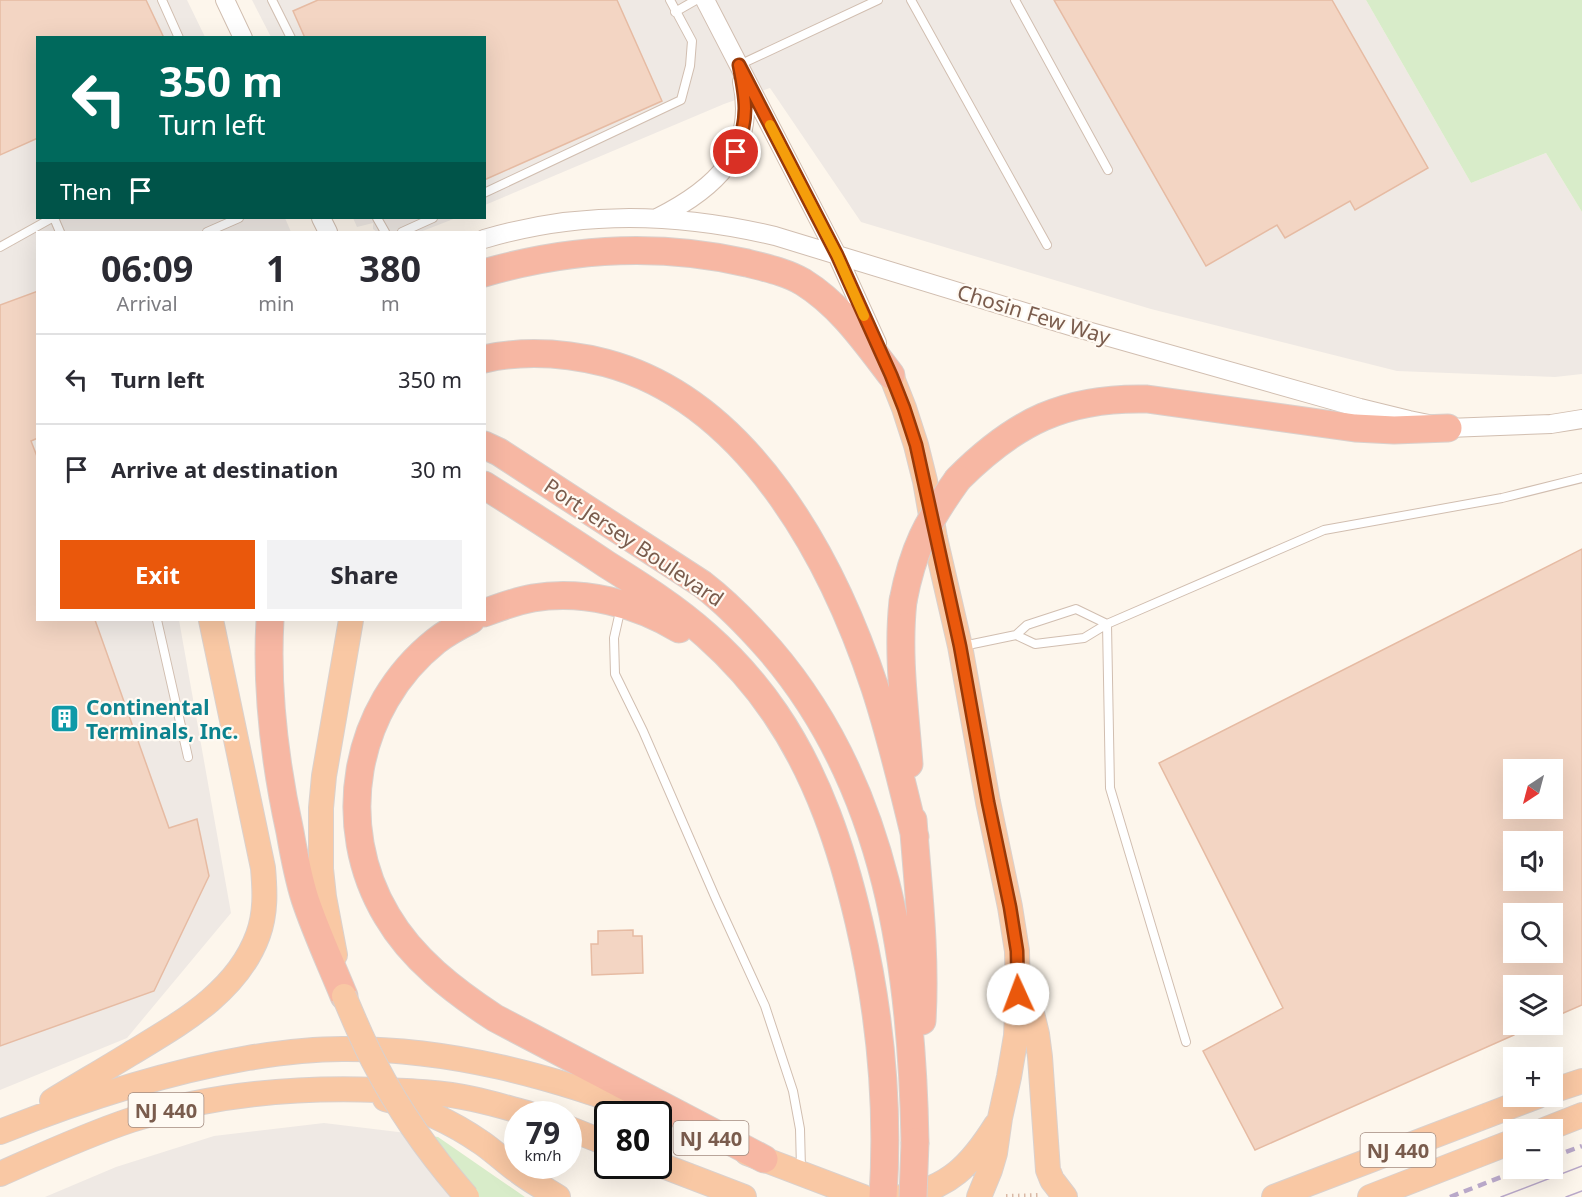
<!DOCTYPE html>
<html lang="en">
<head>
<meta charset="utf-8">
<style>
  body { margin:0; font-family:"Noto Sans",sans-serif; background:#f2f2f3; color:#2b2b33; height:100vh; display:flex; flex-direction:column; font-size:22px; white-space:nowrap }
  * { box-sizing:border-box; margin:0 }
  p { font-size:20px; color:#7c7c81 }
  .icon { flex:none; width:33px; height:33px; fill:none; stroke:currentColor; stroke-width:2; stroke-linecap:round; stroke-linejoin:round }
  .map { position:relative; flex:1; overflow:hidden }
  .drawer { position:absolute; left:36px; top:231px; width:450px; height:390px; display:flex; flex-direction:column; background:#fff; border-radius:0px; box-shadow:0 6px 24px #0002 }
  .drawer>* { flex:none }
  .banner { position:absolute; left:36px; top:36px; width:450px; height:183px; border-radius:0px; box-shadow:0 6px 24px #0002; background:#00695c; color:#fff; overflow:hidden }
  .needle { width:39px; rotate:216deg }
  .buttons { position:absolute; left:1503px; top:759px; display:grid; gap:12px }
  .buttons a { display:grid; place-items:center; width:60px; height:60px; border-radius:0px; background:#fff; box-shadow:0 6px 24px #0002; font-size:30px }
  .speed { position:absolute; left:504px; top:1101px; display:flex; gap:12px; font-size:30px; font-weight:700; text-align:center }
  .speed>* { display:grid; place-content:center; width:78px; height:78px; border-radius:50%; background:#fff; box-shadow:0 6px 24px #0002; line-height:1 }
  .speed small { font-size:15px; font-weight:400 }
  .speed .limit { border:3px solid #111; border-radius:9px; background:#fff; color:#111 }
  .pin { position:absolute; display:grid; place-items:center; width:51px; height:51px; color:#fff; margin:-26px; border:3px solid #fff; border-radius:50%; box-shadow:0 2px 6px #0007 }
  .me { position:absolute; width:66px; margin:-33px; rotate:358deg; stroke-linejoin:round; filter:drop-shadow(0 0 4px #0008) }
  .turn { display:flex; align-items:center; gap:21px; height:126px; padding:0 24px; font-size:27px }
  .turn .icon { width:78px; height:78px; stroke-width:2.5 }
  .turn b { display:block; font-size:42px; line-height:51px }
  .then { display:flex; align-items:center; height:57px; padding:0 24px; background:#0003; gap:12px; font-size:22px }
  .eta { display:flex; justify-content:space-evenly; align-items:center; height:102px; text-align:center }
  .eta b { font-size:36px; font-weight:700; line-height:42px }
  .cta { display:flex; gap:12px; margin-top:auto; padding:12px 24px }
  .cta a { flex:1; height:69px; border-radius:0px; background:#ea580c; color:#fff; font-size:24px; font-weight:700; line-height:69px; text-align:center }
  .cta a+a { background:#f2f2f3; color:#2b2b33 }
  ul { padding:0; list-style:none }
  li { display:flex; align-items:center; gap:18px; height:90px; padding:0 24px; border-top:2px solid #e1e1e2 }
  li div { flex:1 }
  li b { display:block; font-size:22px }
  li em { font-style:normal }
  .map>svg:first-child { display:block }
</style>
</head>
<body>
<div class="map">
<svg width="1582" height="1197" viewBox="0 0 1582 1197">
  <rect width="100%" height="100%" fill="#fdf6ec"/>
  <path fill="#efe9e4" d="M0 0H187L205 37 38 38V218H285L291 232H38V620H179L231 913 127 1038 0 1090Z
    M252 0H1366L1471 183 1546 153 1582 212V374L1555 377 1397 371 1151 309 861 222 770 88 724 104 485 205 484 38 271 37Z
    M353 218H456L420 232H377L373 229V223L357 227Z
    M324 1123 423 1135 463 1197H45L116 1167 214 1136Z"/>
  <path fill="#d8ecc9" d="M1366 0H1582V212L1546 153 1471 183Z
    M423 1135 438 1137 525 1197H463Z"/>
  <path fill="#f3d5c3" stroke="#e6bba3" stroke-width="1.5" fill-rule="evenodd" d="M0 0H146L164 38H38V138L0 155Z
    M318 0H617L662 101 484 180V38H305L293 11Z
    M1054 0H1332L1428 168 1355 210 1350 201 1285 238 1277 225 1206 266Z
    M38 291V438L31 441 38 459V620H95L169 828 197 819 209 876 154 991 0 1046V305Z
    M1582 549V1005L1552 1018V986H1514V1035L1255 1150 1203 1051 1283 1008 1159 763ZM1514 770H1552V808H1514ZM1514 842H1552V880H1514ZM1514 914H1552V952H1514Z
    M633 930V936H642L643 973 592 975 591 944H598V931Z"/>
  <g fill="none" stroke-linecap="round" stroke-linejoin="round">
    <defs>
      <path id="service" d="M162 0 179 38
        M272 0 291 38
        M911 0 1047 245
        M1015 0 1108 170
        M675 12 696 0
        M739 65 878 0
        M484 193 681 100 690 66 692 41 670 0
        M54 218 60 232
        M377 218 385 232
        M207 232 239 218
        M402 232 433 218
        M0 247 52 218
        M621 607 614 638 615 674 643 731 716 899 765 1006 793 1091 800 1129 801 1169
        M157 620 188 757
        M1107 624 1110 788 1186 1042
        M1016 635 1035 644 1084 638 1107 624 1324 530 1502 498 1582 478
        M963 646 1016 635 1027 625 1076 609 1107 624"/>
      <path id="tertiary" d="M225 0 243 38
        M705 0 837 255 877 343
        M321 218 328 232
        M657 218C715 189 757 151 742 82
        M484 239C582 210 677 213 775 236L1070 326 1360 408 1409 420 1448 428 1551 424 1582 419"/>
      <path id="trunk" d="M891 375 904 408 916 445 925 481 935 538 960 646 988 802 1010 907 1017 951 1018 994 1016 1036 1009 1077 1000 1118 995 1153 990 1170 979 1197
        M335 955 324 897 321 869V808L324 776 351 620
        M1026 988 1037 1034 1040 1057 1048 1170 1052 1180 1065 1197
        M1552 1091 1582 1081
        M385 1099C419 1107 453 1123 482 1143 495 1152 506 1163 519 1172 531 1181 545 1189 558 1197
        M52 1101C78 1085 104 1070 130 1054 179 1024 237 993 258 935 266 913 265 891 263 868L211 620
        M568 1128 608 1144
        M1544 1130 1582 1115
        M0 1132C80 1100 162 1073 248 1058 279 1053 310 1049 342 1049 449 1048 552 1076 651 1114
        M747 1153 863 1197
        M658 1164 744 1197
        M0 1174C43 1155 86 1135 131 1120 211 1094 295 1087 378 1090 410 1091 442 1092 473 1099 492 1103 512 1109 530 1114
        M901 1197C949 1188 971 1165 996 1125
        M1274 1197 1538 1096
        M1370 1197 1514 1141"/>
      <path id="motorway" d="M484 273C570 248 660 243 747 263 766 268 786 272 803 282 840 305 865 341 891 375
        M484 359C524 350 566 353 606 363 748 401 832 558 875 688 891 737 903 787 915 837
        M484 445 499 452 702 584C728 604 749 626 770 650 888 787 912 969 915 1142
        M958 479C1015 422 1065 397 1147 399L1355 428 1394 430 1448 428
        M484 485C525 511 566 537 606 564 641 586 676 608 706 635 732 658 756 685 775 713 818 776 842 849 859 922 880 1012 889 1105 883 1197
        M903 601C897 655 905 710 909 764
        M484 613C500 607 516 601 533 598 582 590 637 603 679 629
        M270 620C266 690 275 763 290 832 294 855 298 877 305 899 316 932 331 964 344 996
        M471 620C459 626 446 633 436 641 353 707 333 826 387 916 412 959 454 991 495 1018L764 1159
        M913 820C918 887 926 954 922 1021"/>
    </defs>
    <use href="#service" stroke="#d1beb0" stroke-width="10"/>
    <use href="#tertiary" stroke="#d1beb0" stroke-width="20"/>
    <use href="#trunk" stroke="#dad1cd" stroke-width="26"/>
    <use href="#motorway" stroke="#dad1cd" stroke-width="29"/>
    <path stroke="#d9b8a5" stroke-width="4" stroke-dasharray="1.5 4.5" stroke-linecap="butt" d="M1006 1196 1039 1195"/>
    <use href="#service" stroke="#fff" stroke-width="8"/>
    <use href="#tertiary" stroke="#fff" stroke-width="18"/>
    <use href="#trunk" stroke="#f9c8a4" stroke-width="24"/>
    <use href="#motorway" stroke="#f7b7a3" stroke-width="27"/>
    <path stroke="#b9a8c9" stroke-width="1.5" d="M1501 1197 1582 1166
      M1566 1197 1582 1191"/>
    <path stroke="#b9a8c9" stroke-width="4.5" stroke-dasharray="9 6" stroke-linecap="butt" d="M1552 1157 1582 1146
      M1450 1197 1524 1168"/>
    <defs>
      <path id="trunk-bridge" d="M344 996C354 1019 363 1042 375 1064 399 1111 432 1157 467 1197"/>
      <path id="motorway-bridge" d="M903 601C913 549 927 522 958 479
        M913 1197 915 1142"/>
    </defs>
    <use href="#trunk-bridge" stroke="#dad1cd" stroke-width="26" stroke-linecap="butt"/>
    <use href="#motorway-bridge" stroke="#dad1cd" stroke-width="29" stroke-linecap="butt"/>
    <use href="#trunk-bridge" stroke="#f9c8a4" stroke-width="24"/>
    <use href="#motorway-bridge" stroke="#f7b7a3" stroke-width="27"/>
  </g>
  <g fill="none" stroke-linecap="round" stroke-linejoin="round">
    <defs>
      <path id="route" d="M736 152C749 117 746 100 739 65L837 255 891 375 904 408 916 445 960 646 988 802 1010 907 1017 951 1018 994"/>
    </defs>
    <use href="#route" stroke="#983908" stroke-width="15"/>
    <use href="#route" stroke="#ea580c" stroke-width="10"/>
    <path stroke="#f59e0b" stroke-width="10" d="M770 125 837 255 864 316"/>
  </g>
  <defs>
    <symbol id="building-square" viewBox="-11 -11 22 22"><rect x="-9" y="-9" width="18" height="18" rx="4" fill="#0f9aa8" stroke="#fffaf3"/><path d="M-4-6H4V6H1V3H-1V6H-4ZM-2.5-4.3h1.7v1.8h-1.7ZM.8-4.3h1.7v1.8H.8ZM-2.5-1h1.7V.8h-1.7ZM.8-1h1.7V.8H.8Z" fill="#fff"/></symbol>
  </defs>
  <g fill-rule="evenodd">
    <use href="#building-square" x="48" y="702" width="33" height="33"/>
  </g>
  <g text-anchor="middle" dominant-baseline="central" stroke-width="4.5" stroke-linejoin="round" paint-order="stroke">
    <g fill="#fffaf3" stroke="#a28b7f" stroke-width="1.5">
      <rect x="128.5" y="1093" width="75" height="34" rx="4.5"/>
      <rect x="673.5" y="1121" width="75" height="34" rx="4.5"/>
      <rect x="1360.5" y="1133" width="75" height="34" rx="4.5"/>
    </g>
    <g font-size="20" font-weight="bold" fill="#7a5c4d">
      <text x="166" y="1110">NJ 440</text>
      <text x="711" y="1138">NJ 440</text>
      <text x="1398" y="1150">NJ 440</text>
    </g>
    <g font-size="21" fill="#7a5c4d" stroke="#fffaf3">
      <text transform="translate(1034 314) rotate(17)">Chosin Few Way</text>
      <text transform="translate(634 542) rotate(34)">Port Jersey Boulevard</text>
    </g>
    <g font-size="21" font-weight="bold" fill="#0d838f" stroke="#fffaf3" text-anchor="start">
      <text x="86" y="707">Continental<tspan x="86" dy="24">Terminals, Inc.</tspan></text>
    </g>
  </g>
</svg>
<div class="buttons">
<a><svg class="needle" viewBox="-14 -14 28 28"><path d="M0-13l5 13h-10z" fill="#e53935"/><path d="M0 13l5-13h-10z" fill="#7c7c81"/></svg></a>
<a><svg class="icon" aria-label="sound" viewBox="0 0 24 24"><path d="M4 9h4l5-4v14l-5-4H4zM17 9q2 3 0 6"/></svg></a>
<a><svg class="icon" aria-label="search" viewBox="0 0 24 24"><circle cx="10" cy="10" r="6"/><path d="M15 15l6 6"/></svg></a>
<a><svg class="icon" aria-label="layers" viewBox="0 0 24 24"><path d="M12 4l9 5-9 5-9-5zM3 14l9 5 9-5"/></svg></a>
<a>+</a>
<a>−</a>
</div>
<div class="speed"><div>79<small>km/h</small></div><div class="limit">80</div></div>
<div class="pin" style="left:736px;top:152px;background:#d93025"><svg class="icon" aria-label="arrive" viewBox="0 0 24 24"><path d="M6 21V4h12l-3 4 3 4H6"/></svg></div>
<svg class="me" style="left:1018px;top:994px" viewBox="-20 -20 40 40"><circle r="19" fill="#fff"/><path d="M0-13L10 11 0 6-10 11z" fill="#ea580c"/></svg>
<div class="banner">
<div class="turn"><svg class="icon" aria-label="left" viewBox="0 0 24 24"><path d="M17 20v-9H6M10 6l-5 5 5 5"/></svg><div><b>350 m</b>Turn left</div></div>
<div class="then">Then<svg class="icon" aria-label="arrive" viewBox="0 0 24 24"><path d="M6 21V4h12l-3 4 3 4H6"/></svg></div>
</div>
<section class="drawer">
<div class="eta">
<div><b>06:09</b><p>Arrival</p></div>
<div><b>1</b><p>min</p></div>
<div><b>380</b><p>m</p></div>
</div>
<ul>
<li><svg class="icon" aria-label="left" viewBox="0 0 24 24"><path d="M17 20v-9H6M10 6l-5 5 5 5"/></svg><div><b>Turn left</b></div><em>350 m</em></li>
<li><svg class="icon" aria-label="arrive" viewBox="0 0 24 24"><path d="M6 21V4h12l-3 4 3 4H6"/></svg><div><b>Arrive at destination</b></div><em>30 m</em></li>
</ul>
<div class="cta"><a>Exit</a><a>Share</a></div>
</section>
</div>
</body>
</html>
